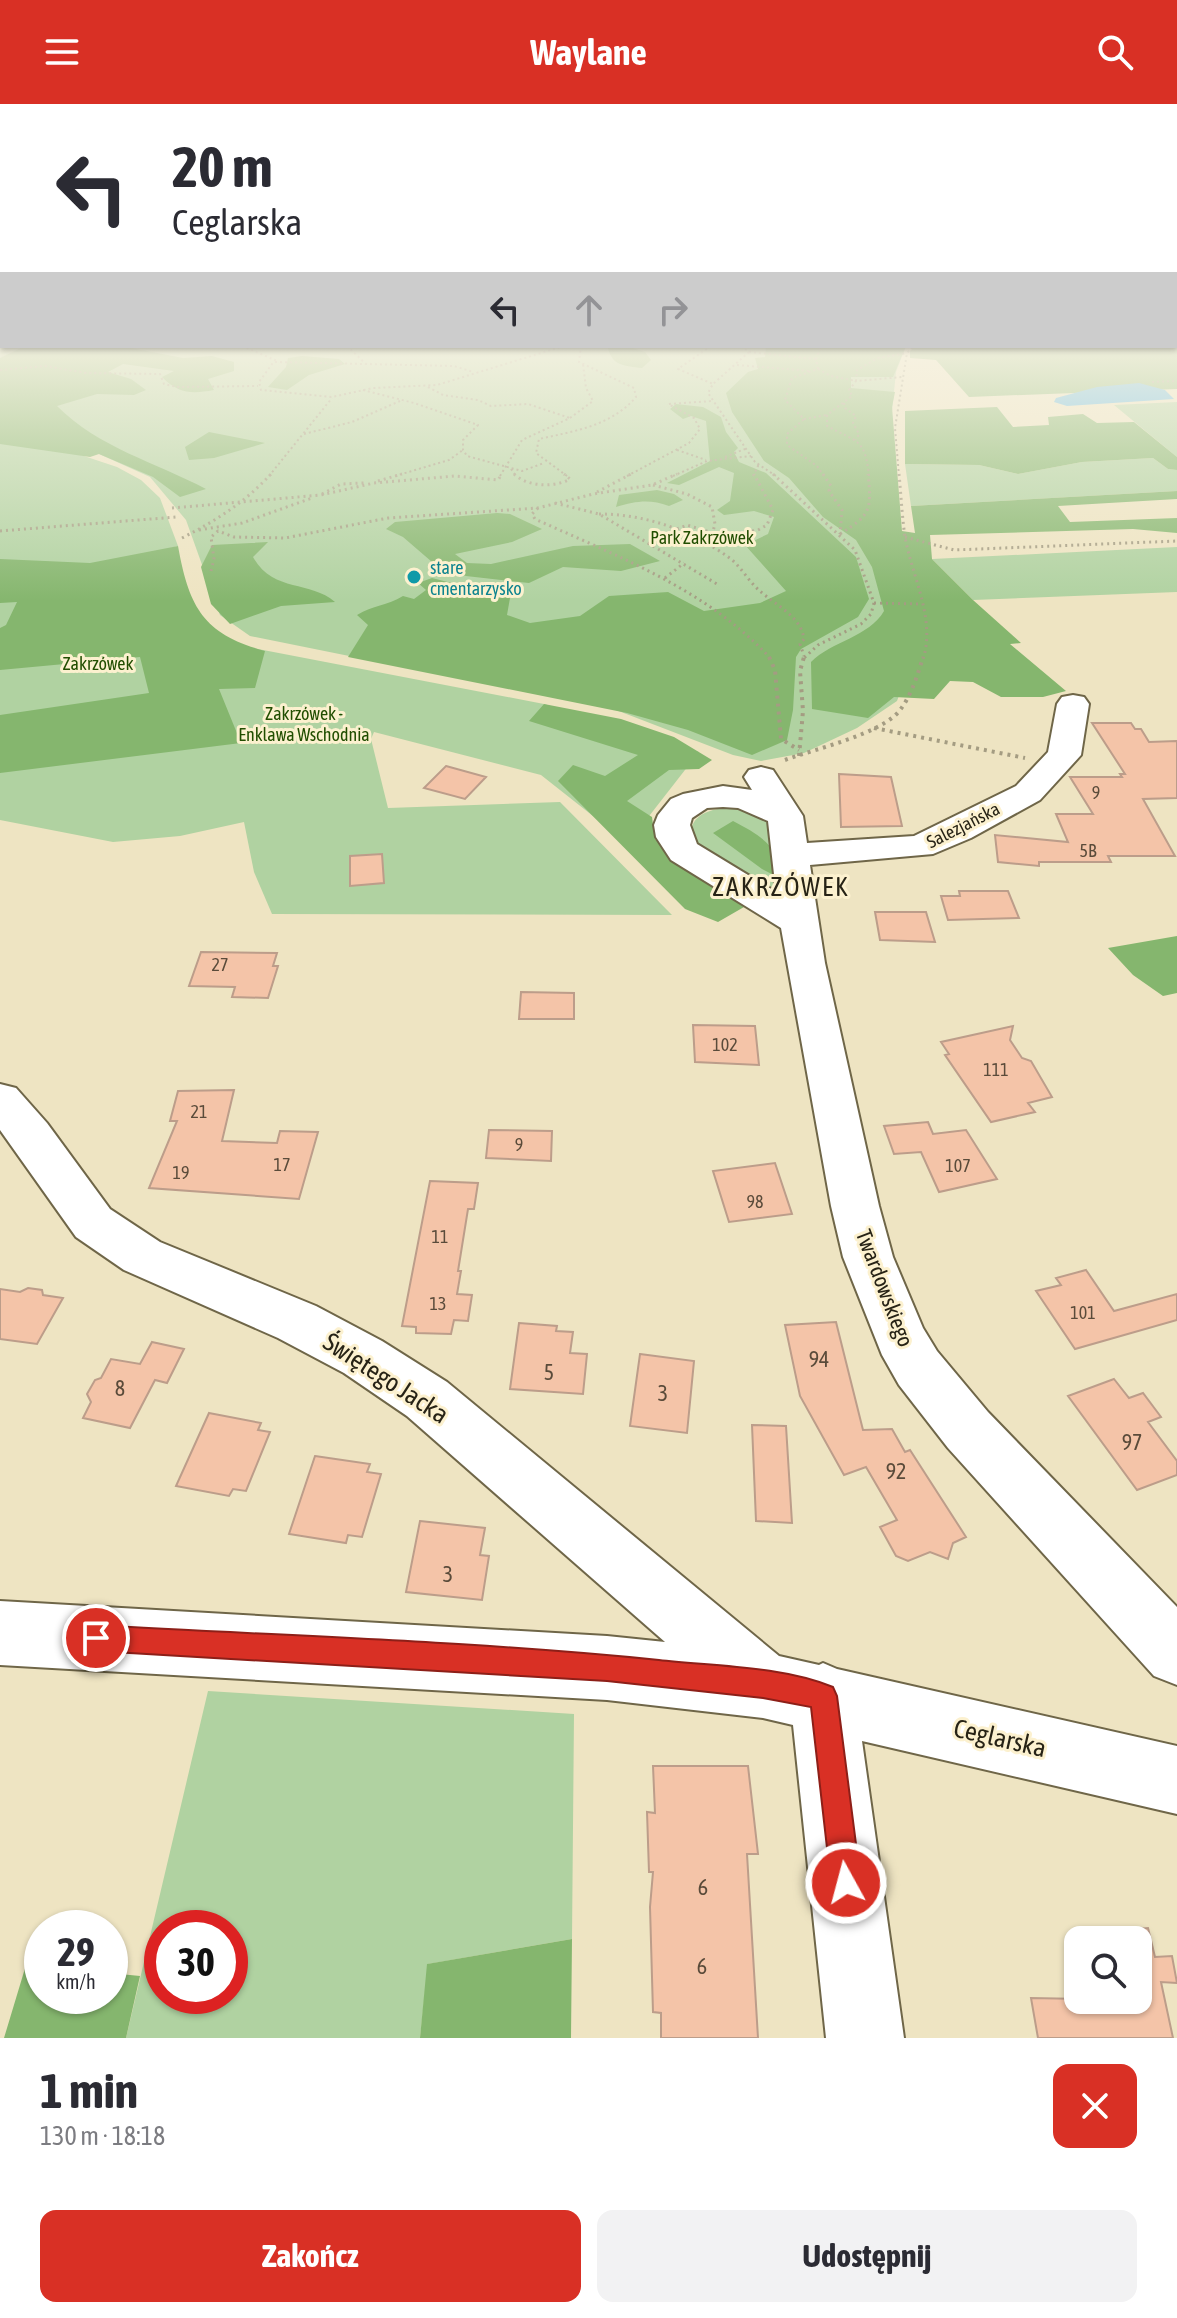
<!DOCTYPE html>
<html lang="pl">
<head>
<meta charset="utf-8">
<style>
  body { margin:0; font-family:"Asap Condensed",sans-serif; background:#f2f2f3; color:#2b2b33; height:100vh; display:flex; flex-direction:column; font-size:30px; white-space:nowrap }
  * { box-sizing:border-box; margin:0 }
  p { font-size:26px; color:#7c7c81 }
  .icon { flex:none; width:44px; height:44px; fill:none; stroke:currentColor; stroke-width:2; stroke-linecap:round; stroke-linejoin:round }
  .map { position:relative; height:1934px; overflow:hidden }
  .panel { display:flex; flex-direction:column; background:#fff; flex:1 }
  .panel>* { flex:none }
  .hud { position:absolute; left:0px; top:0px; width:1178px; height:244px; box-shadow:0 2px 6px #0004; background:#fff; color:#2b2b33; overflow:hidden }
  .fabs { position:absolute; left:1064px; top:1822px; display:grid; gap:16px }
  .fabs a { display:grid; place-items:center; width:88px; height:88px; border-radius:16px; background:#fff; box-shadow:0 2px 6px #0004; font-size:40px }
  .speed { position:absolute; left:24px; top:1806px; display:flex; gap:16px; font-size:40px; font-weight:700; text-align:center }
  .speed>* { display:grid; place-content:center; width:104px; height:104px; border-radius:50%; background:#fff; box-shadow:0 2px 6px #0004; line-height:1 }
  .speed small { font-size:20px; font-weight:400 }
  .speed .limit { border:12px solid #d22; background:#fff; color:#111 }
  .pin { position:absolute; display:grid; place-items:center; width:68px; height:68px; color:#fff; margin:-34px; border:4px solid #fff; border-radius:50%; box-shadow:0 2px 8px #0007 }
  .me { position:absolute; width:88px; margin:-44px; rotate:353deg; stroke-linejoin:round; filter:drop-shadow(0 0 6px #0008) }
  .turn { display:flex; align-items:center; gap:28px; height:168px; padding:0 40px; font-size:36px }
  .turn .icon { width:104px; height:104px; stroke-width:2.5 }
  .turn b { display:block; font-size:56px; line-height:68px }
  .lanes { display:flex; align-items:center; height:76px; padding:0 40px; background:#0003; justify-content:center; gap:40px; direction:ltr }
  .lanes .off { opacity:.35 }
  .round { display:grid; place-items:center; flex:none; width:84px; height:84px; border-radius:16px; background:#f2f2f3 }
  .headline { display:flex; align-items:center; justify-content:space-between; height:136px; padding:0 40px }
  h1 { font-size:48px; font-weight:700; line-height:60px }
  .action { display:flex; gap:16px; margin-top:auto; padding:16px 40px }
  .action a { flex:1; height:92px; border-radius:16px; background:#d93025; color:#fff; font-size:32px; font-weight:700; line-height:92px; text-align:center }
  .action a+a { background:#f2f2f3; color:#2b2b33 }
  header { display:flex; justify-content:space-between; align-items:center; height:104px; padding:0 40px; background:#d93025; color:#fff; font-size:36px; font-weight:700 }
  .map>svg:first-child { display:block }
</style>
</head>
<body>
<header><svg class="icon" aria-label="menu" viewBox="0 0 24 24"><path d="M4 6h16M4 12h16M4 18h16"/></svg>Waylane<svg class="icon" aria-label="search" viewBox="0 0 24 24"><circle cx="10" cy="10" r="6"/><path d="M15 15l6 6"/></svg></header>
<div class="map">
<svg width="1177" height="1934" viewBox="0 0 1177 1934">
  <rect width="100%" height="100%" fill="#eee4c2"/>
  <path fill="#b0d2a1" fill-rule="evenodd" d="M0 226 2 242H906L896 268 889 337 892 404 918 539 897 597 857 624 804 649 761 657 733 651 616 606 250 532 220 511 186 416 150 373 57 331 0 282Z
    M0 292 81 351 117 363 141 376 160 394 178 442 167 445 171 484 216 537 544 600 699 648 625 743 598 716 541 671 374 628 371 635 388 704 560 698 672 811 272 810 254 768 244 718 180 732 113 738 0 716Z
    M1177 298V353L1114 301Z
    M1153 354 1168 365 1177 366V387L911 402 905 360 979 361 1018 370 1082 358Z
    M1177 443V488L973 496 932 455Z
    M736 703 752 706 772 716 789 794 745 770 692 736C686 709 714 704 736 703Z
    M208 1587 574 1610 572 1835 428 1860 420 1934H126ZM162 1824H230V1892H162Z"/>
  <path fill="#85b66e" d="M1177 226V285L969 293 936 256 910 254V247L915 242H1176Z
    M25 242H121L183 254 212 252 234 258V267L208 275 214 286C192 290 179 290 162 273L174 267 123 260 108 268 131 275 146 286 134 291 97 290 57 302C99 344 155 358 206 385L180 393 153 373 99 350 90 353 0 340V254Z
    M627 242 645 248 651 256 642 264C625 262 612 262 608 244Z
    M766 242H906L893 273H851V284L895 288 892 303 902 427 915 429 911 402 1177 387V395L1058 402 1070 418 1177 414V429L1133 425 930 431 932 455 973 496 1021 539 1010 540 1066 587 1043 593H1001L973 578 950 577 934 595 894 593 868 614 812 605 811 558C832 537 869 533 884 507L872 463 856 436 823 413 789 374 764 357 732 308 726 289 748 268 758 265 755 254 765 253Z
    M302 252 339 255 345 260 309 271 287 286 268 283 286 263 288 254Z
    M676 300 703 303 721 313 726 328 738 344 734 348 739 358 766 369 856 453 869 495 858 513 801 545 796 553 793 606 787 636 752 651 688 626 627 609 348 553 368 521 357 511C373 501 387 502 403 492L414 495 426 486 418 479 432 474 510 494 507 511 530 519 580 512 609 492 668 488 704 507 760 499 786 487 745 441 768 430 774 413 754 407 724 411 717 406 730 397 734 369 719 363 679 381 667 379 710 357 706 317 691 312 683 315 670 305Z
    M997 303 1013 323 1049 321 1048 313 1083 310 1097 319 1134 318 1177 353V366L1168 365 1153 354 1082 358 1018 370 979 361 905 360V307Z
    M209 328 265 339 214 354 189 356 185 343Z
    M657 386 674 390 683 396 669 402C650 395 636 397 616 403L619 391Z
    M497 409 510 410 542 425 512 438 455 450 467 459 491 460 573 442 630 440 660 457 621 467 563 463 529 479 466 472 439 464 403 433 386 425 395 418Z
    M268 438 253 453C273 489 310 476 335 498L281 502 230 520 211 500 201 463 212 441Z
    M178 442C189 503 203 530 265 547L255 584 219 585 241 639 0 669V611L149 589 140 553 0 566V524L6 521 17 498 0 499V455L90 459Z
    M544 600 621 615 674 633 712 656 699 665 669 666 627 697 652 713 655 735 677 756 744 803 718 818 685 805 558 677 573 661 605 672 638 651 529 617Z
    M733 717C764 733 778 743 787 778L762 765 713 729Z
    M1177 832V889L1163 892 1133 871 1108 844Z
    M572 1835 571 1934H420L427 1860Z
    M26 1861 42 1862V1892H110V1869L140 1872 126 1934H4Z"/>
  <path fill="#5ab8e8" d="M1139 279 1165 286 1174 295 1067 302 1054 298 1056 294 1097 283Z"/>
  <path fill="#f4c4a8" stroke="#bc9d8a" stroke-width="2" d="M1092 619H1131L1135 625H1141L1149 638 1177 637V694L1143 695 1175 752H1108L1111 758H1039V762L998 758 995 731 1068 738 1056 710H1093L1070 673H1122L1120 670H1125Z
    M446 662 486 673 465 695 424 684Z
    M839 670 891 673 902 722 841 723Z
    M382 750 384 779 350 782V752Z
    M959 787H1008L1019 814 948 816 941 792H960Z
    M875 808H926L935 838 880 836Z
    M201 848 277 849 273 862H278L268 894 232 893 235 883 189 882Z
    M521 888 574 889V915H519Z
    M693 921 755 922 759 961 695 958Z
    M1013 922 1010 936 1022 954 1031 957 1052 993 1028 999 1035 1008 991 1018 945 951 949 950 941 938Z
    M234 986 222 1037 277 1039 280 1027 318 1028 299 1095 149 1084 177 1017H170L178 987Z
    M928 1018 933 1030 966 1026 997 1075 939 1088 921 1048 894 1050 884 1022Z
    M489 1026 552 1027 551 1057 486 1054Z
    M775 1059 792 1110 729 1118 713 1067Z
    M430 1077 478 1079 474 1105H468L458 1167H461L457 1190 472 1191 468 1217 454 1216 451 1230 416 1229V1223L402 1222Z
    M1086 1166 1114 1207 1177 1190V1216L1075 1245 1036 1187 1061 1181 1056 1174Z
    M28 1184 42 1186 43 1191 63 1194 37 1240 0 1235V1185L20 1188Z
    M836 1218 863 1326 892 1325 905 1348 910 1346 966 1433 953 1439 948 1455 930 1448 908 1457 896 1452 880 1423 897 1416 866 1363 844 1371 800 1292 785 1221Z
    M519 1219 557 1222 556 1227 573 1228 570 1249 587 1250 583 1290 510 1285Z
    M152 1238 184 1245 167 1279 155 1276 130 1324 83 1314 91 1298 87 1290 95 1276 101 1274 111 1255 140 1260Z
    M640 1250 694 1257 687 1329 630 1322Z
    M1114 1275 1129 1294 1143 1289 1161 1313 1148 1318 1177 1357V1371L1137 1386 1068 1292Z
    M209 1309 261 1319 258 1326 270 1328 246 1387 233 1385 229 1392 176 1382Z
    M752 1321 786 1322 792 1419 756 1417Z
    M315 1352 370 1360 367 1368 381 1370 362 1433 348 1431 346 1439 289 1430Z
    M420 1417 485 1424 480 1451 489 1452 482 1496 406 1488Z
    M653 1662H748L758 1750H747L758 1934H661V1909L653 1908 650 1803 653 1768H649L647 1708 655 1709Z
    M1148 1824 1155 1853 1172 1852 1177 1879 1161 1878 1173 1934H1038L1031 1894 1138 1896V1825Z"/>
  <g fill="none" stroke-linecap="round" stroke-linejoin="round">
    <defs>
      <path id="minor" d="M1073 591 1084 593 1089 600 1081 651 1040 696 971 734 933 750 810 761 825 859 879 1102 893 1153 923 1224 937 1247 988 1308 1177 1503V1581L1154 1572 948 1344 899 1281 882 1251 843 1153 831 1102 781 824 671 756 656 733 654 721 658 711 671 695 683 690 723 682 752 686 744 673 749 666 761 663 773 666 803 712 807 739 914 732 1016 682 1048 648 1057 600 1062 593ZM723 703 738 704 768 717 776 788 697 740 690 721 692 714 707 704Z
        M0 980 16 984 47 1019 110 1105 160 1138 316 1202 382 1237 447 1278 779 1552 819 1561 823 1559 837 1565 1177 1642V1710L862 1637 904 1934H826L793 1621 763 1614 607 1596 0 1561V1497L607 1532 665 1538 407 1312 344 1269 278 1234 124 1166 76 1133 0 1026Z"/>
    </defs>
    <use href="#minor" stroke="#6f6648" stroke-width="4"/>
    <path stroke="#a49c82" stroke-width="2" stroke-dasharray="2 3" stroke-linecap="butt" d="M242 242 275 256 259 278 261 286 332 293 373 284 437 281 564 242
      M347 242 368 262
      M711 242 678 265 713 280
      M741 242 749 248 816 255
      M749 248 713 280 708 289 755 358 776 372
      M275 258 454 262 473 268
      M737 261 810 267
      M818 265 816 255 821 242
      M0 266 45 262 86 269 160 270 164 280 177 283 258 282
      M1152 278 1177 277
      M428 283 443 291 478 296 491 302 528 300 570 314
      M363 286 414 299 478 321 463 336V346L467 352 522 367 544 359
      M844 299 845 304 856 312 853 319 859 330 856 336
      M669 300 712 297
      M804 315 827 311
      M304 330 352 318 400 297
      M677 346 706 356
      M725 353 745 345
      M511 365 516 372
      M269 372 332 294
      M395 372 449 356 463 346
      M500 372 522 336 570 314 593 297 586 284 583 260
      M567 372 536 349 539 335C575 327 611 322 636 293L634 284 579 258 581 242
      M627 372 689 339 700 325 694 314 668 300
      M673 372 707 357 751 352
      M753 372 759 360
      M824 372 817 362 787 341V330L804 315 785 296 792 274 818 265 831 272 856 277 857 266 878 254 907 249
      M869 372C865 334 858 339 827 322V311L852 292 849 286 856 277 902 273
      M899 372 895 324 907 249 914 242"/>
    <path stroke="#a49c82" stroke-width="3" stroke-dasharray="2 4" stroke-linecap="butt" d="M514 370C528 383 554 384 570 375L564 370
      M773 370 855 446 874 499 871 510 861 520 818 541 803 555
      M823 370 831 382 829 387 842 406 840 430
      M899 370C901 391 902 412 905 433 912 472 936 516 923 555
      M378 377 402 370
      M653 381 687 390 712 403 715 420 712 431
      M597 388 631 370
      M322 390 341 380 364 379
      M555 399 599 410 717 480
      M172 404 321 391 374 379 455 372 498 376 502 370
      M538 404 532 410 535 415C619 453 708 486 771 555
      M599 410C646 410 693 427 731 455 742 464 749 478 760 487 775 501 801 512 804 535L800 540 804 552
      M677 425 687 421 723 432 758 426 767 421 773 406 754 370
      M199 426 242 419 312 394
      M0 427 176 413
      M840 430C870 411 872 407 868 370
      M905 433 954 446 1177 437
      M182 434C217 416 244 399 271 370
      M211 467 214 455 211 433 218 427 234 433 285 434 388 414 538 404 593 390 652 381 677 370
      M665 474 684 459
      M874 499 922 500"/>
    <path stroke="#a49c82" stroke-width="4" stroke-dasharray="3 5" stroke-linecap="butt" d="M769 553 775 566 781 635 799 646
      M874 624 1025 654
      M799 652 803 607 800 567 804 553
      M785 656C814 645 882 630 900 606 911 592 918 570 923 553"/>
    <use href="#minor" fill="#fff" fill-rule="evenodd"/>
  </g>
  <linearGradient id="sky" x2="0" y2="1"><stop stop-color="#6fb6e8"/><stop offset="0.45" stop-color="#f7f3e4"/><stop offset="1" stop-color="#f7f3e4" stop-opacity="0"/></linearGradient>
  <rect width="1177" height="497" fill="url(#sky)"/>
  <path fill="#d93025" stroke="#8d1f18" stroke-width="2" d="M96 1521C283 1532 472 1537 659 1556 713 1562 783 1562 833 1583L837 1592 861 1779 856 1789 846 1793 835 1789 831 1779 811 1603 763 1594 607 1577 96 1547 87 1543 83 1534 87 1525Z"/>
  <circle fill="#0f9aa8" stroke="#fcf1cf" stroke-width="3" cx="414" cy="473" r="8"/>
  <g text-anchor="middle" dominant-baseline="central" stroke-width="6" stroke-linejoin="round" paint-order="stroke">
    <g font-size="18" fill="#214e00" stroke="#fcf1cf">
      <text x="702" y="433">Park Zakrzówek</text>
      <text x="98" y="559">Zakrzówek</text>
      <text x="304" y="609">Zakrzówek -<tspan x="304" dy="21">Enklawa Wschodnia</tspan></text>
    </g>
    <g font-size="18" fill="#0d838f" stroke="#fcf1cf" text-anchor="start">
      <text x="430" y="463">stare<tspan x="430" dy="21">cmentarzysko</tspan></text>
    </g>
    <g font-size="18" fill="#5a4b3a">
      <text x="1096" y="688">9</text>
      <text x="1088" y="746">5B</text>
      <text x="220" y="860">27</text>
      <text x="725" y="940">102</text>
      <text x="996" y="965">111</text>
      <text x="199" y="1007">21</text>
      <text x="519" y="1040">9</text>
      <text x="282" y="1060">17</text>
      <text x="958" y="1061">107</text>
      <text x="181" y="1068">19</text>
      <text x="755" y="1097">98</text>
      <text x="440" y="1132">11</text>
      <text x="438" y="1199">13</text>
      <text x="1083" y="1208">101</text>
    </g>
    <g font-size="18" fill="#272316" stroke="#fcf1cf">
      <text transform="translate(963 721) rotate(-27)">Salezjańska</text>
    </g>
    <g font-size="22" fill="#272316" stroke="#fcf1cf">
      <text transform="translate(885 1184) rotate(69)">Twardowskiego</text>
    </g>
    <g font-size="22" fill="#5a4b3a">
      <text x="819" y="1255">94</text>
      <text x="549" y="1268">5</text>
      <text x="120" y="1284">8</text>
      <text x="663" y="1289">3</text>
      <text x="1132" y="1338">97</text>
      <text x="896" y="1367">92</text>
      <text x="448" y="1470">3</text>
      <text x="703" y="1783">6</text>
      <text x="702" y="1862">6</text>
    </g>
    <g font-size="26" letter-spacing="2" fill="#272316" stroke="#fcf1cf">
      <text x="781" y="783">ZAKRZÓWEK</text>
    </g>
    <g font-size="26" fill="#272316" stroke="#fcf1cf">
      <text transform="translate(386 1274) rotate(33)">Świętego Jacka</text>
      <text transform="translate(1000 1634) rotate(13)">Ceglarska</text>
    </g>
  </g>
</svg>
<div class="fabs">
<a><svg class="icon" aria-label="search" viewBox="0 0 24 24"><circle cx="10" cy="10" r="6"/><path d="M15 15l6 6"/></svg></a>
</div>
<div class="speed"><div>29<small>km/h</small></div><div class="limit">30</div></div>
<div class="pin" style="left:96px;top:1534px;background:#d93025"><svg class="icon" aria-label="arrive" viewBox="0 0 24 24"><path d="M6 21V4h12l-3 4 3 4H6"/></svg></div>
<svg class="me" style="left:846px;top:1779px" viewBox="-20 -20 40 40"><circle r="17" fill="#d93025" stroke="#fff" stroke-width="3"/><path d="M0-11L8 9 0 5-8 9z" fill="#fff"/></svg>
<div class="hud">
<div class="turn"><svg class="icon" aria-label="left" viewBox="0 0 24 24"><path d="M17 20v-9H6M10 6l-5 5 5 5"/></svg><div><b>20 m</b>Ceglarska</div></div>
<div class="lanes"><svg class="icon" aria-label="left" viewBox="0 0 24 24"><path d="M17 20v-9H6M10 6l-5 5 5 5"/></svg><svg class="icon off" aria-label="ahead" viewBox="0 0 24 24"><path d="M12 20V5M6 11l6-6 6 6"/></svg><svg class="icon off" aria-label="right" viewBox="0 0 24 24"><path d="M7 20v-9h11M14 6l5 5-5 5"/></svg></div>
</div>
</div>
<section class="panel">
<div class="headline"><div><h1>1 min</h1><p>130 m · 18:18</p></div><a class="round" style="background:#d93025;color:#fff"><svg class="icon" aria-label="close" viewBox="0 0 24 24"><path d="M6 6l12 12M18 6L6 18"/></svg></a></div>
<div class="action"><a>Zakończ</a><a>Udostępnij</a></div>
</section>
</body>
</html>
